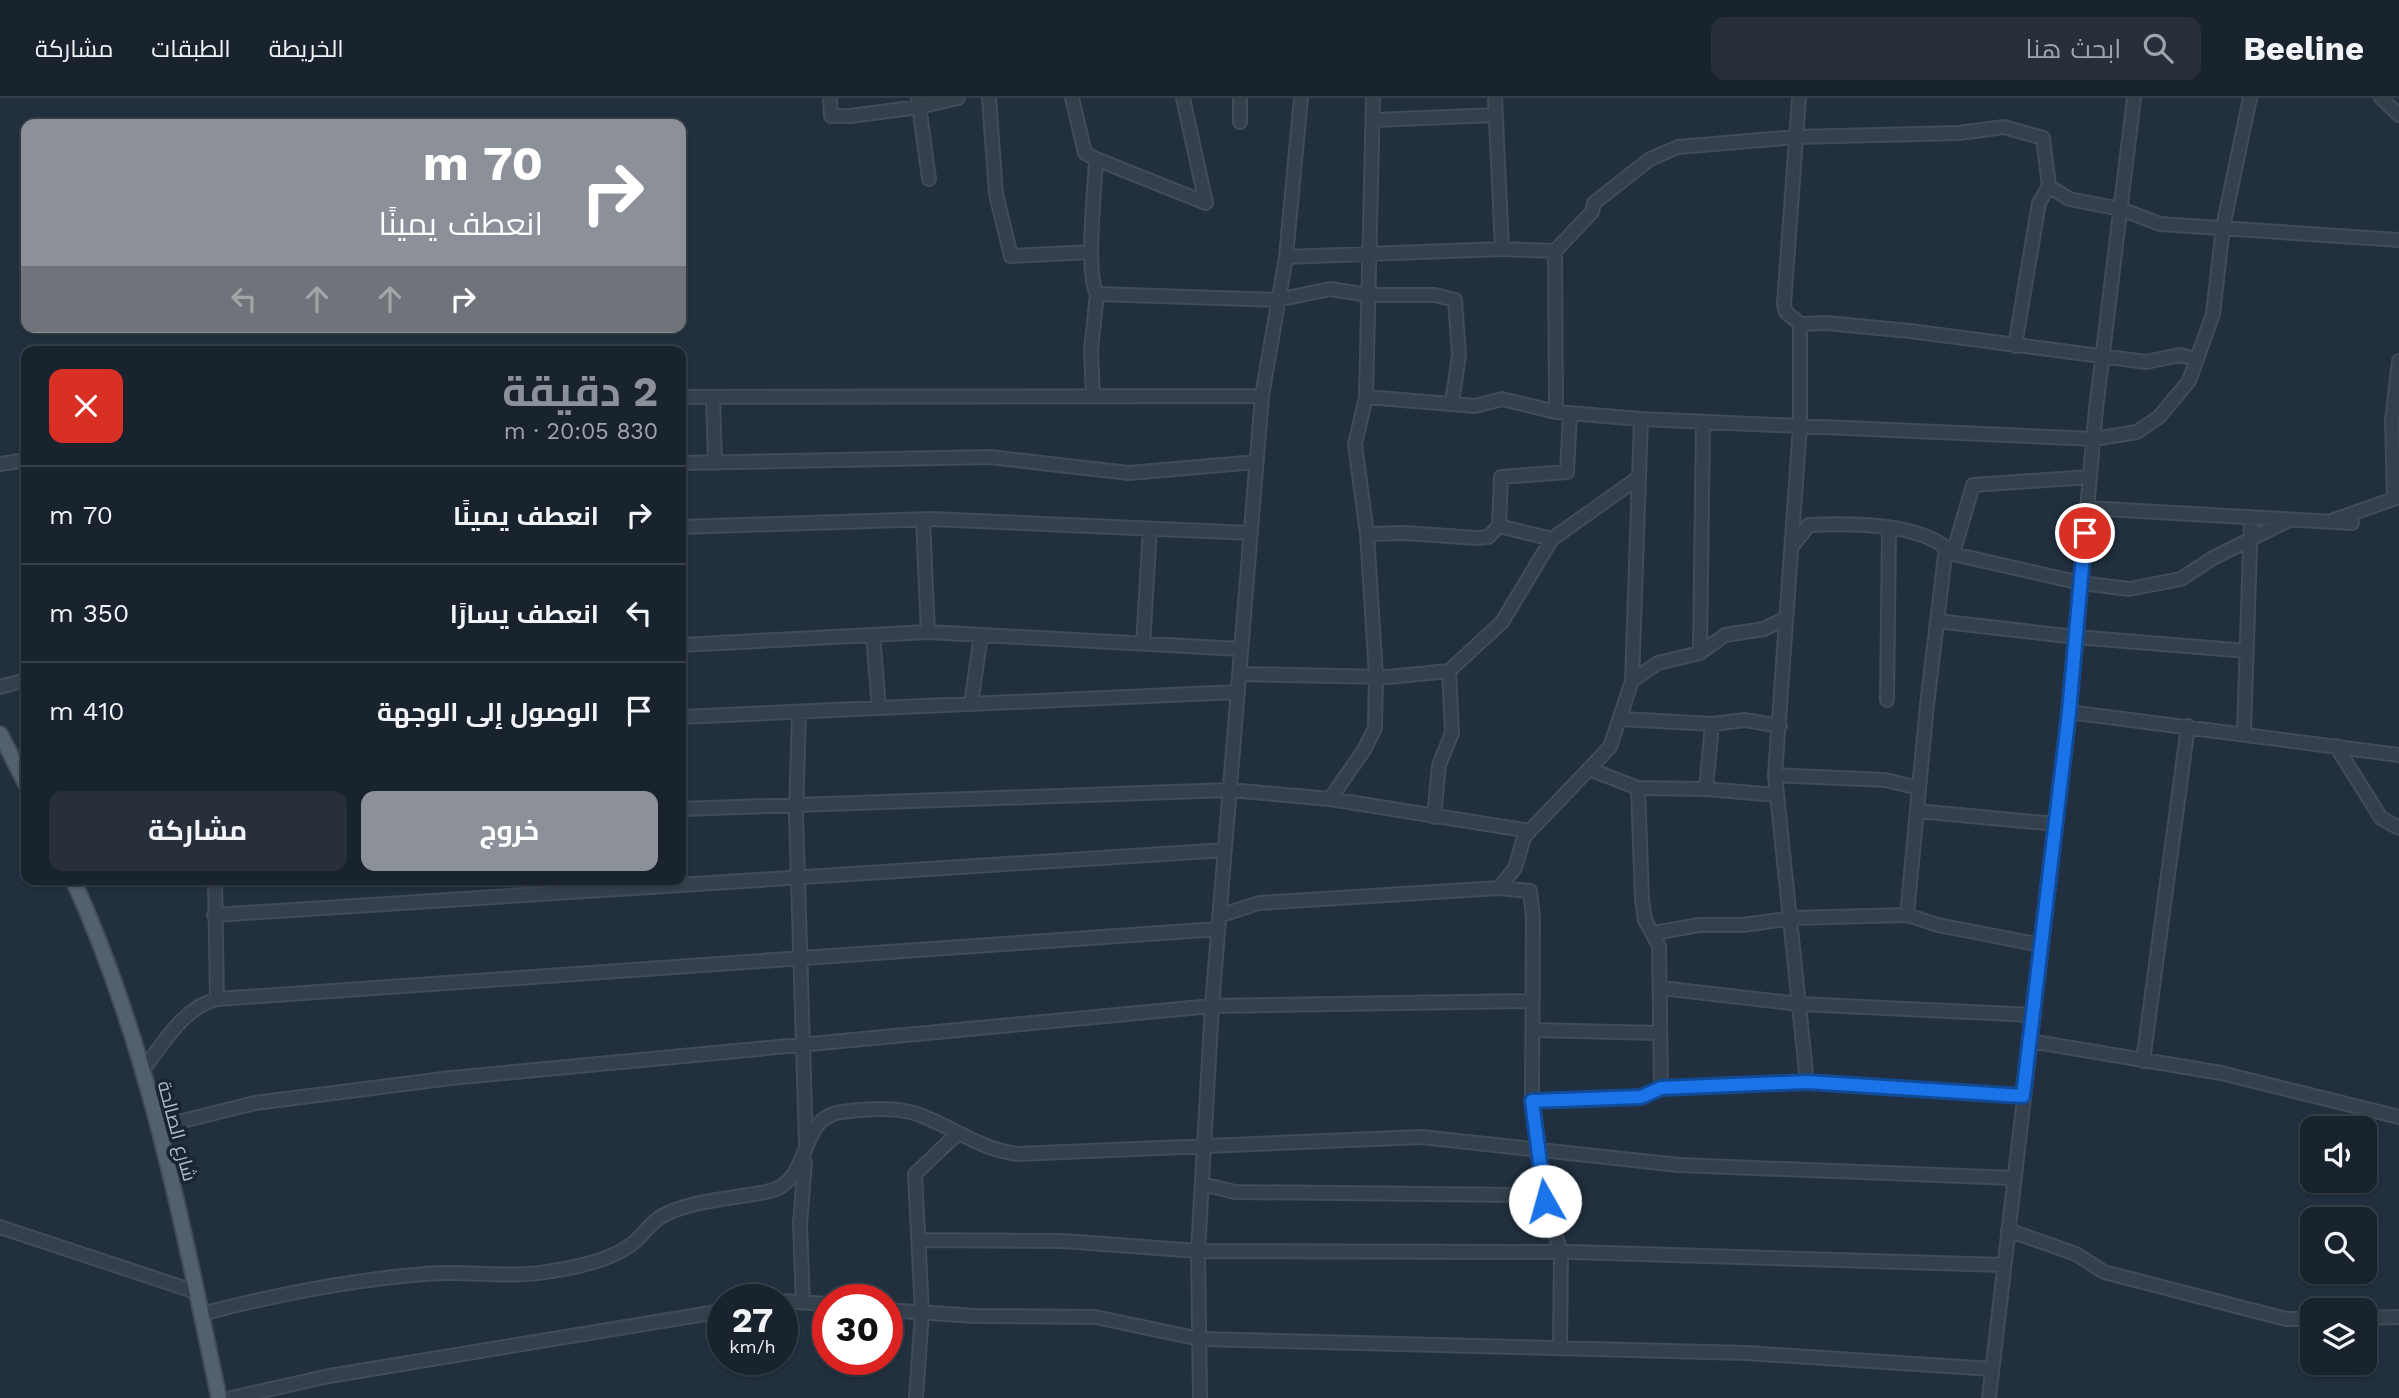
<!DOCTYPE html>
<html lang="ar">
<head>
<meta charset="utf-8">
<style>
  body { margin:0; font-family:"Work Sans",Cairo,sans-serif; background:#262f3a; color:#f1f3f6; direction:rtl; height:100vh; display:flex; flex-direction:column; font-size:26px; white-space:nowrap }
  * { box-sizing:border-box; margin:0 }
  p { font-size:23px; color:#9fa4aa }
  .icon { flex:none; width:38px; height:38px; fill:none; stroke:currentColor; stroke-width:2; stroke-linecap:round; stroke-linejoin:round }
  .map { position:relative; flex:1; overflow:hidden; direction:ltr }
  .details { position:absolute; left:21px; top:248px; width:665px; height:539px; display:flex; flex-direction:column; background:#19232e; border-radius:14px; box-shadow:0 2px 5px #0004,0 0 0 2px #37404a; direction:rtl }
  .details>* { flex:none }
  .top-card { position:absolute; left:21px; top:21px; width:665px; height:214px; border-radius:14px; box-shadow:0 2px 5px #0004,0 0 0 2px #37404a; direction:rtl; background:#8c9099; color:#fff; overflow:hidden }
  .controls { position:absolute; left:2300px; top:1018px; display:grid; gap:14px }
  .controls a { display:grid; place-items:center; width:77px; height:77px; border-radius:14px; background:#19232e; box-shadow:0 2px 5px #0004,0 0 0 2px #37404a; font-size:35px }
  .speed { position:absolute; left:707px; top:1186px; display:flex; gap:14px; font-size:35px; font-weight:700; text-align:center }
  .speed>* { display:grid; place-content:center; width:91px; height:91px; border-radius:50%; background:#19232e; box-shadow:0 2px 5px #0004,0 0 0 2px #37404a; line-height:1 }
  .speed small { font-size:18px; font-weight:400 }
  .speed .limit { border:10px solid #d22; background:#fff; color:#111 }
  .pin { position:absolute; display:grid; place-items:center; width:60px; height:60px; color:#fff; margin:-30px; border:4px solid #fff; border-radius:50%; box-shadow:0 2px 7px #0007 }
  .me { position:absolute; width:77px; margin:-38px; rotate:353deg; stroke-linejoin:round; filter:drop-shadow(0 0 5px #0008) }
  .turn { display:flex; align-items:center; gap:24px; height:147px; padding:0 28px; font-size:32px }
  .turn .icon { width:91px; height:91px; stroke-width:2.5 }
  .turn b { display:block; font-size:49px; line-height:60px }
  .lanes { display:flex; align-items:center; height:66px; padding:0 28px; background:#0003; justify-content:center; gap:35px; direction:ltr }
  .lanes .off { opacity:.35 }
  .round { display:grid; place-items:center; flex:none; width:74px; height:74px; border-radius:14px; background:#262f3a }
  .headline { display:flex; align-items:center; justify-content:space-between; height:119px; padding:0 28px }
  h1 { font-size:42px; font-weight:700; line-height:52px; color:#8c9099 }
  .button { display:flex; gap:14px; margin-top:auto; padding:14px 28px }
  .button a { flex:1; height:80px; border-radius:14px; background:#8c9099; color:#fff; font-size:28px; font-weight:700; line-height:80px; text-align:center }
  .button a+a { background:#262f3a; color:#f1f3f6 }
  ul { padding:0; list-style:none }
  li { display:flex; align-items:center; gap:21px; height:98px; padding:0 28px; border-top:2px solid #37404a }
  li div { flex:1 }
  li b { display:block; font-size:26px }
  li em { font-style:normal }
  header { display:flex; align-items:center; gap:42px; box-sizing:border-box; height:98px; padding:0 35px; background:#19232e; border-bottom:2px solid #37404a }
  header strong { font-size:33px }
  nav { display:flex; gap:38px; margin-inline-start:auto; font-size:24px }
  .search { width:490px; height:63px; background:#262f3a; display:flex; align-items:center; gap:18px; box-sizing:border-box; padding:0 24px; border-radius:14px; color:#9fa4aa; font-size:26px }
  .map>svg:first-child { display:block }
</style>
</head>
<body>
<header>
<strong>Beeline</strong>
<div class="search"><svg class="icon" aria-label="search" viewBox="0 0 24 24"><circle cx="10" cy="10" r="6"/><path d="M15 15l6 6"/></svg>ابحث هنا</div>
<nav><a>الخريطة</a><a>الطبقات</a><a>مشاركة</a></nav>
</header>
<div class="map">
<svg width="2399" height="1300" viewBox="0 0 2399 1300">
  <rect width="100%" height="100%" fill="#212f3e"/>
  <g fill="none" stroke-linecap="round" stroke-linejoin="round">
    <defs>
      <path id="minor" d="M830 0 831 18H850L919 9 958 0
        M918 0 929 81
        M989 0 996 96 1011 158 1091 154
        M1072 0 1085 55 1096 61
        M1240 0V24
        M1495 0 1502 151
        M1799 0 1784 206 1786 214 1800 226 1826 225 1910 233 2146 264 2180 257 2196 261
        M2381 0 2399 17
        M1374 22 1496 17
        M2049 88 2069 101 2121 111 2160 126 2399 142
        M1286 159 1502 151 1555 153
        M1097 196 1277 202 1330 191 1369 197H1435L1455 202 1459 257 1452 305
        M1800 226V328L1775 677 1807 984
        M681 299 1262 298
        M713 299 715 365
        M1093 299 1091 252 1097 196C1085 175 1095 90 1096 61L1206 105 1183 0
        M1366 299 1475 308 1502 301 1556 314 1641 321 2094 341 2137 334 2159 319 2189 283 2213 216 2223 129 2250 0
        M1556 314 1555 153 1592 114 1594 105 1650 61 1678 49 1796 39 1959 35 2004 29 2043 40 2049 88 2039 105 2015 248
        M681 365 989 359 1129 375 1256 364
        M0 366 26 362
        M2090 379 1973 387 1953 456 2081 485 2129 491 2181 481 2213 460 2289 422
        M2394 398 2392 322 2399 263
        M2087 410 2352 425
        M923 422 928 534
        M2334 422 2399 399
        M681 429 931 421 1251 435
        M1367 436 1405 435 1477 440 1488 439 1499 428
        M1552 441 1499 428 1501 379 1567 374 1570 315
        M1794 446 1809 427C1850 425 1922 424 1952 455
        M1937 523 2076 539 2247 553
        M873 537 879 610
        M1143 546 1150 431
        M681 547 928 534 1241 551
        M1700 555 1703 324
        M1239 576 1388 579 1449 573 1502 524 1552 441 1638 380
        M1632 583 1641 321
        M0 589 26 582
        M1887 602 1889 431
        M971 606 981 537
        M799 614 796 717 806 1046
        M2069 614 2399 657
        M681 619 1237 594
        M1622 621 1712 626 1745 622 1780 628
        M2244 635 2251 419
        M2336 648 2381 720 2399 730
        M1589 671 1638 690 1706 691 1777 697
        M1775 677 1885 682 1919 690
        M1638 690 1642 801 1645 822 1659 848 1661 990
        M1706 691 1712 626
        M1330 701 1364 652 1375 630 1376 577 1367 436 1355 346 1366 299 1373 0
        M681 711 1230 692 1330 701 1530 733
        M1917 713 2056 726
        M1434 719 1439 667 1452 635 1449 573
        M215 782 217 901
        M1499 790 1530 793 1533 820 1532 1003 1641 999 1661 990 1807 984 2023 998
        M214 817 1225 752
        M1907 817 1927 607 1946 449
        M1219 818 1259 805 1499 790 1515 770 1524 739 1610 649 1632 583 1658 565 1700 555 1725 537 1764 531 1784 521
        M1654 835 1699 827H1743L1793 820 1907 817 1938 827 2041 847
        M1661 890 1800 906 2033 917
        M1533 932 1659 935
        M2030 943 2221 975 2399 1019
        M2143 963 2188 628
        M142 973C162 948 183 909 217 901L1218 831
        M1532 1003 1544 1103
        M158 1029 255 1005 451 980 1212 908 1531 903
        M1202 1086 1235 1094 1519 1097 1544 1103 1561 1154 1560 1249
        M0 1129 196 1194
        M2008 1132 2076 1156 2104 1174 2286 1221H2312
        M920 1142 1063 1143 1198 1153 1572 1154 2004 1167
        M782 1203 828 1206
        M803 1204 800 1126 805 1065
        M887 1212 975 1218 1095 1219 1200 1241 1747 1255 1992 1271
        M201 1216C274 1197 349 1182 425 1176 467 1172 510 1181 552 1173 578 1169 611 1162 632 1146 645 1136 651 1122 668 1115 697 1102 735 1100 766 1094 814 1086 796 1020 841 1014 865 1011 897 1008 920 1017 954 1030 980 1051 1017 1056L1421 1039 1679 1067 2014 1080
        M2364 1220 2399 1219
        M231 1300 329 1278 723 1213
        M916 1300 922 1215 915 1076 957 1036
        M1200 1300 1198 1153 1212 908 1262 298 1286 159 1301 0
        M1989 1300 2069 614 2096 311 2134 0"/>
      <path id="major" d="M0 636 26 686
        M73 782C148 945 182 1125 219 1300"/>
    </defs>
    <use href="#minor" stroke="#414c59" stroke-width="16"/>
    <use href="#major" stroke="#414c59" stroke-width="18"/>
    <use href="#minor" stroke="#35404d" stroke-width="12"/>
    <use href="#major" stroke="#53606e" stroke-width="14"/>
  </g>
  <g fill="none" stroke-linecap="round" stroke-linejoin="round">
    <defs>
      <path id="route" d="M1545 1103 1532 1003 1641 999 1661 990 1807 984 2023 998 2069 614 2085 435"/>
    </defs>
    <use href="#route" stroke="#114b97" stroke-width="18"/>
    <use href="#route" stroke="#1a73e8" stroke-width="12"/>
  </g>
  <g text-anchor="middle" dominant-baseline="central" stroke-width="7" stroke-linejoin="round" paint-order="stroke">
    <g font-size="19" fill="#b0bbc9" stroke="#1a2532">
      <text transform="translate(177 1033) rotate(75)">شارع الصالحة</text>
    </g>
  </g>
</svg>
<div class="controls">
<a><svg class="icon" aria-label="sound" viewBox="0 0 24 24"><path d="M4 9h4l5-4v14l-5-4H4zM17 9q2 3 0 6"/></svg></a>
<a><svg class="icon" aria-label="search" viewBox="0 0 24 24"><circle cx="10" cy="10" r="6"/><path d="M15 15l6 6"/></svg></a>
<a><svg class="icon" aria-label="layers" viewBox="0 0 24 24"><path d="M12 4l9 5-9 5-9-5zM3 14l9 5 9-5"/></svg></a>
</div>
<div class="speed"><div>27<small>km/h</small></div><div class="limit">30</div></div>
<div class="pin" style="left:2085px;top:435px;background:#d93025"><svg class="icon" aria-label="arrive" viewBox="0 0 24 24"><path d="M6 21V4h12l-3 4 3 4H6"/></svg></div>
<svg class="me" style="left:1545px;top:1103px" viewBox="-20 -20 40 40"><circle r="19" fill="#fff"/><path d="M0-13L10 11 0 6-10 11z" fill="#1a73e8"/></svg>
<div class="top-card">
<div class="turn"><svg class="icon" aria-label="right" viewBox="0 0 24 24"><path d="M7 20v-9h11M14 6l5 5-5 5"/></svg><div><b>70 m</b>انعطف يمينًا</div></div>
<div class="lanes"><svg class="icon off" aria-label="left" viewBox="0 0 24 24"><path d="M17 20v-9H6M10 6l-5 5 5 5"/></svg><svg class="icon off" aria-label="ahead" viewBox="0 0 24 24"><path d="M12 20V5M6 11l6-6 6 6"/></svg><svg class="icon off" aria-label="ahead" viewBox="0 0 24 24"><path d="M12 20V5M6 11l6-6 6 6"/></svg><svg class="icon" aria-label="right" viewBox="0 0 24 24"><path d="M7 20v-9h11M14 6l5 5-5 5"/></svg></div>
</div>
<section class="details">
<div class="headline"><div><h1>2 دقيقة</h1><p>830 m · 20:05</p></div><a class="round" style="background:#d93025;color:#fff"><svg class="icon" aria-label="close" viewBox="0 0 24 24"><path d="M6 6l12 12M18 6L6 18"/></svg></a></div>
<ul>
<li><svg class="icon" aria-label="right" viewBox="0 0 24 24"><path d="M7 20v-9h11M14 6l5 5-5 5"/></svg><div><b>انعطف يمينًا</b></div><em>70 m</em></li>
<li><svg class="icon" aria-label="left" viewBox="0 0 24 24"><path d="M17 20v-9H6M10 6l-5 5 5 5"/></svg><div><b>انعطف يسارًا</b></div><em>350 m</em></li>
<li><svg class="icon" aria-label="arrive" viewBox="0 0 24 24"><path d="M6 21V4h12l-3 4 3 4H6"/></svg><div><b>الوصول إلى الوجهة</b></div><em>410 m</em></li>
</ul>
<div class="button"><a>خروج</a><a>مشاركة</a></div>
</section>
</div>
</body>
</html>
